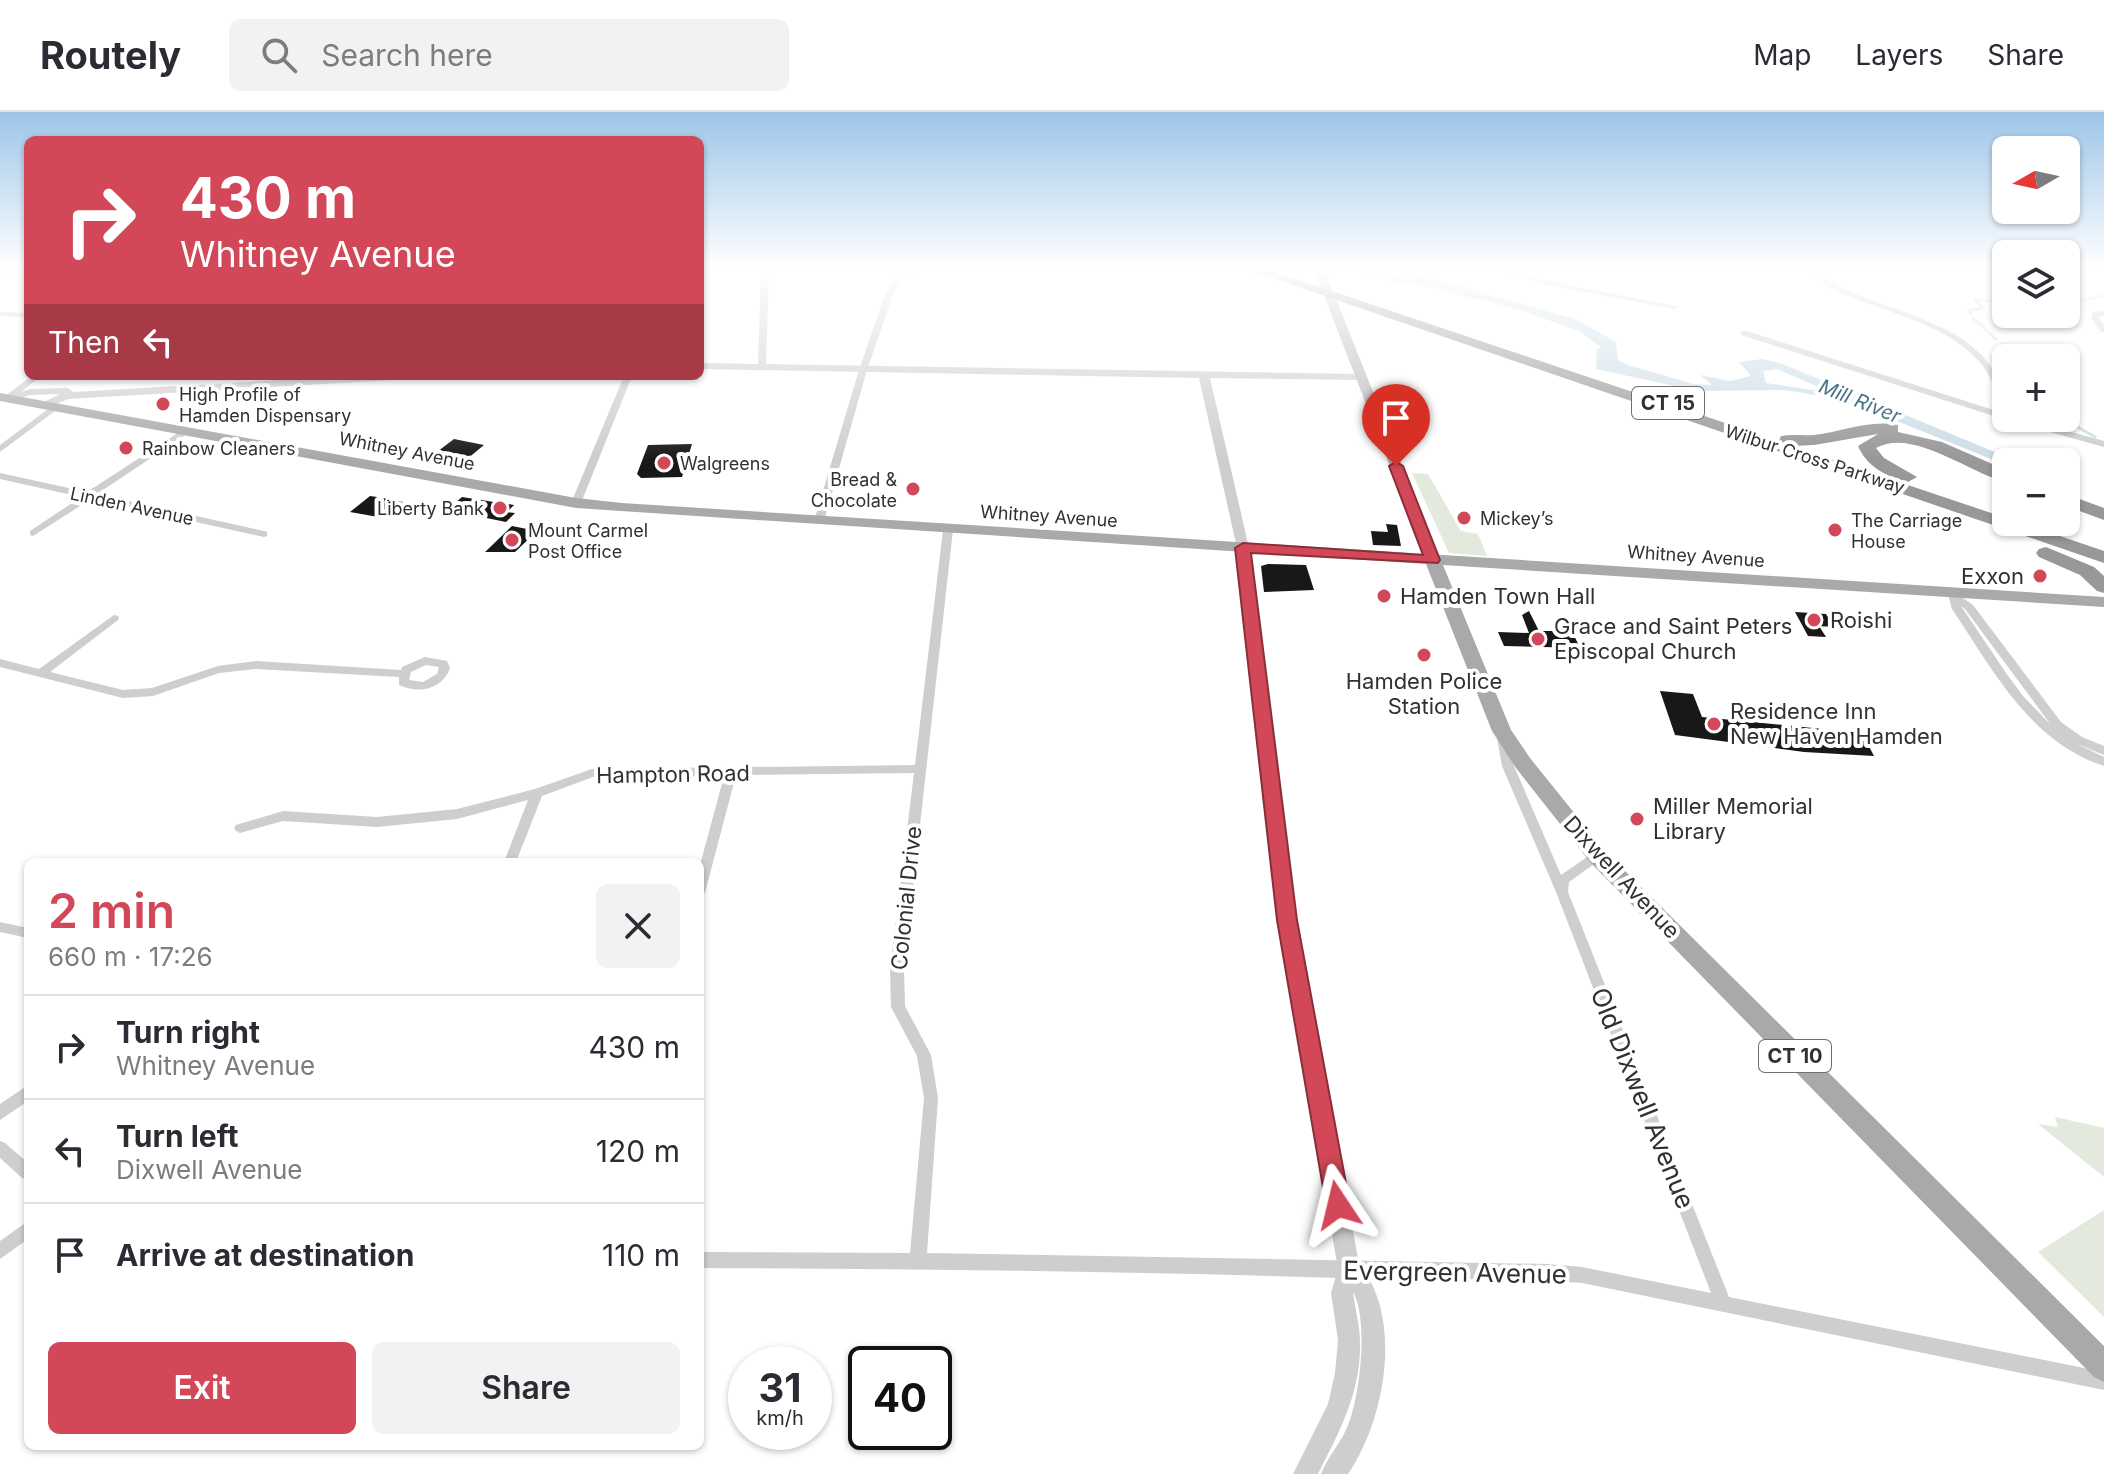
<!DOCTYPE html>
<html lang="en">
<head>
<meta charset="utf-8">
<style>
  body { margin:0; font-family:Inter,sans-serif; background:#f2f2f3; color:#2b2b33; height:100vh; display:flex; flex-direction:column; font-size:30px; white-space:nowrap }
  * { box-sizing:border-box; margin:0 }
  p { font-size:26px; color:#7c7c81 }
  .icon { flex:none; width:44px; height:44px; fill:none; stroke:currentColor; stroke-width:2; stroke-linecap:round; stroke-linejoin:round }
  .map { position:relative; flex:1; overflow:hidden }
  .sheet { position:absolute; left:24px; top:746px; width:680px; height:592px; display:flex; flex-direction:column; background:#fff; border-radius:12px; box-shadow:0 2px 6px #0004 }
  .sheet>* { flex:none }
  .banner { position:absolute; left:24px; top:24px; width:680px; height:244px; border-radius:12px; box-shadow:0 2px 6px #0004; background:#d34858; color:#fff; overflow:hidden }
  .needle { width:52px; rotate:261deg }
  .fabs { position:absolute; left:1992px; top:24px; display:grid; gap:16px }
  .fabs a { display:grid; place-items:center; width:88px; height:88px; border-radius:12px; background:#fff; box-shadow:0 2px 6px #0004; font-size:40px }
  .speed { position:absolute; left:728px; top:1234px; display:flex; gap:16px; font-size:40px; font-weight:700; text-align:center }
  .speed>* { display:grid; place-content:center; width:104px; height:104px; border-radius:50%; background:#fff; box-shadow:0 2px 6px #0004; line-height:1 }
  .speed small { font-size:20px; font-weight:400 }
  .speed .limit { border:4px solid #111; border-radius:12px; background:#fff; color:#111 }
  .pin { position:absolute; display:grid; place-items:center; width:68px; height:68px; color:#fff; margin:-82px -34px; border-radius:50% 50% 50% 0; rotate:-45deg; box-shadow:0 0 8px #0007 }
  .pin .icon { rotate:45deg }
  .me { position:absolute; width:88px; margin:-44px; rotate:350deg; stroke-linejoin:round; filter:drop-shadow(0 0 6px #0008) }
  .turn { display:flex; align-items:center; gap:28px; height:168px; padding:0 24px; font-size:36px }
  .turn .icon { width:104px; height:104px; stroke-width:2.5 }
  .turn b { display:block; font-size:56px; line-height:68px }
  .then { display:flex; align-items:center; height:76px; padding:0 24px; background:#0003; gap:16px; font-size:30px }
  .round { display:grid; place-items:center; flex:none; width:84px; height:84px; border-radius:12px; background:#f2f2f3 }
  .headline { display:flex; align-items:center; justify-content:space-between; height:136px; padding:0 24px }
  h1 { font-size:48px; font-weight:600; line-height:60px; color:#d34858 }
  .action { display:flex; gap:16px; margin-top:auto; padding:16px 24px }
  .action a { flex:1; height:92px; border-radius:12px; background:#d34858; color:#fff; font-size:32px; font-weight:600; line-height:92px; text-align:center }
  .action a+a { background:#f2f2f3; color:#2b2b33 }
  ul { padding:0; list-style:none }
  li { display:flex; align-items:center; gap:24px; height:104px; padding:0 24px; border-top:2px solid #e1e1e2 }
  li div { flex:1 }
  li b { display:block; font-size:30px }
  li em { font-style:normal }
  header { display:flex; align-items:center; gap:48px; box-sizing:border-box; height:112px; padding:0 40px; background:#fff; border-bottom:2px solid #e1e1e2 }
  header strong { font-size:38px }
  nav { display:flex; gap:44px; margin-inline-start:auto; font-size:28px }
  .search { width:560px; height:72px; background:#f2f2f3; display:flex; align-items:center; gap:20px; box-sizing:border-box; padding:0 28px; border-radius:12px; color:#7c7c81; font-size:30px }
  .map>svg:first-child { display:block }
</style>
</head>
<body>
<header>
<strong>Routely</strong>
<div class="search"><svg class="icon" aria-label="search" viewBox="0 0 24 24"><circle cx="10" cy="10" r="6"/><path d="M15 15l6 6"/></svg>Search here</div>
<nav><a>Map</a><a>Layers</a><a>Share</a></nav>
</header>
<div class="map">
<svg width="2104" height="1362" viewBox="0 0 2104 1362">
  <rect width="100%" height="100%" fill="#fff"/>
  <path fill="#e4e9de" d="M1412 361 1428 362 1461 419 1478 422 1487 444 1449 441Z
    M2055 1005 2104 1016V1065L2038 1012 2058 1015Z
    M2104 1098V1205L2038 1140Z"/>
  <path fill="#ccdee7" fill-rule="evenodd" d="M1353 157H1382L1399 165 1417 167 1406 162 1409 160 1575 207 1616 230 1618 248 1628 253 1693 272 1712 273 1700 263 1730 269 1751 264 1739 250 1762 247 1780 251 2019 350H2006V353L1845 288 1785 278 1698 279 1596 257 1597 237 1602 236 1579 219 1517 197 1428 175 1391 169ZM1777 257 1832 281 1766 271 1763 259Z"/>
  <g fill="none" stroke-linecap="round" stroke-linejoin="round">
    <path stroke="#ccdee7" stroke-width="3" d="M2066 191 2104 184
      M1971 201 1968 199 1984 196 1975 188 2006 189
      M1973 206 1996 227
      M2002 232 2006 237
      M2006 240 1993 246 2006 254
      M2042 306H2055
      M2062 306 2095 325"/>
  </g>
  <path fill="#181818" d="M454 327 484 333 461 352 429 346Z
    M692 332 682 365 641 366 637 362 648 333Z
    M370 384 377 385 403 390 384 406 350 400Z
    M462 385 514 393 507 400 515 401 506 410 447 398Z
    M1386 412 1397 413 1401 434 1373 433 1371 419 1388 420Z
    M512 414 537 419 515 440H485Z
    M1268 452 1306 453 1314 478 1264 480 1261 454Z
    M1529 499 1539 519H1572L1580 536 1504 534 1498 520 1529 521 1522 503Z
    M1795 500 1826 502 1834 515 1819 514 1826 525 1808 524Z
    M1660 579 1693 582 1702 605 1862 621 1874 644 1804 640 1675 623Z"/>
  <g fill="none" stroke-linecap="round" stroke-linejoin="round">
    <path fill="#cecece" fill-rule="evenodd" d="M10 157H18L0 168V163Z
      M761 157H769L766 255 762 257 758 255Z
      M914 157H927L905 163 895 177 867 258 824 409 822 411H816L814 409 859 258 887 177 901 160Z
      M1494 157H1504L1544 168 1679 195 1675 197 1543 172Z
      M1808 157H1816C1830 172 1849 179 1869 187 1912 204 1968 217 1994 259 2001 271 2006 280 2006 293L2002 291C1995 276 1989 260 1978 248 1943 209 1878 200 1833 177L1820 169Z
      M2097 157H2104V160Z
      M2104 199V203L2099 204V206L2104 213V220H2101L2091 206 2093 200Z
      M0 200 28 201V205L0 204Z
      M1741 219H1747L2006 302V306H2020L2104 329V335L2003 307 1741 223Z
      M32 264H41L11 288H5V284Z
      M624 264H632L581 391 576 394 573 393 571 391Z
      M52 294 59 296 0 340V333Z
      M187 315 191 318 190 320 97 382 264 419 267 420V424L264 425 91 387 33 424 30 423V419L81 385 0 367V361L87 380Z
      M948 415 953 418 904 856 905 894 931 943 938 986 927 1141 1547 1152 1582 1155 1711 1181 1556 780 1502 654 1497 626 1503 622 1509 626 1514 654 1561 763 1593 741H1601L1603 744 1601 747 1569 770 1568 780 1729 1185 2104 1260V1278L1582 1171C1489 1165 1397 1168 1304 1165 1103 1159 901 1157 700 1156V1140L910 1141 924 986 917 944 891 895 890 856 914 661 736 663 706 777 705 781 700 782V753L724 664 593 665 542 684 516 750H504L528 688 457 707 377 715 283 709 240 721 236 719 234 716 236 713 283 699 377 705 457 697 535 677 592 657 915 653 943 418Z
      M1953 479 1973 493 2061 610 2082 625 2104 634V643L2075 631 2104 645V654C2030 630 1993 558 1952 497L1948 482ZM1961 494 1965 497 2051 613 2023 584 2006 561Z
      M114 503 118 504 119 506 118 508 50 560 123 578 152 576 218 554 256 549 401 558 402 555 425 545 447 549 450 556C442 578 419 582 399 573V565L256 557 219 561 153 584 123 586 0 555V547L39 557ZM426 553 439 555 437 562 423 570 409 568 411 560Z
      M0 810 28 816V826L0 820Z
      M28 973V989L0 1008V992Z
      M0 1029 5 1031 28 1051V1068L22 1066 0 1046Z
      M28 1109V1127L0 1147V1129Z"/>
    <path fill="#cecece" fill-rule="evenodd" d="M700 251 1361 262 1366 265 1361 268 1210 266 1249 436 1296 808 1359 1152C1404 1206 1385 1308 1348 1362H1321C1327 1346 1339 1333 1346 1318 1360 1289 1369 1208 1353 1180 1355 1197 1360 1214 1360 1231 1361 1280 1340 1319 1318 1362H1293L1328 1292 1335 1261 1338 1228 1331 1181 1338 1157 1278 808 1237 436 1199 266 700 257Z
      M350 264H415L410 267 68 287 50 295H42V291L60 282 30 283 8 289 3 286 30 277 68 276 73 280Z"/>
    <path fill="#bbb" fill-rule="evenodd" d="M1314 157H1324L1440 448 1438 451 1433 452 1426 448Z"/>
    <path fill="#a9a9a9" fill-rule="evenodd" d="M0 281 576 386 622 391 2104 485V495L1443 453 1511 618 1530 646 1604 738 2104 1234V1270L2094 1265 1590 750 1516 656 1492 619 1426 452 576 396 0 289Z"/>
    <path fill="#989898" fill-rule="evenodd" d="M1246 157H1266L1779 329 1781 324C1792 322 1803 324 1814 323 1842 320 1869 307 1898 313V320L1942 330 2006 358V370C1971 362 1912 315 1876 336L1884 346 1917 365 1908 370C1887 365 1867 355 1858 334L1878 322 1814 333 1792 334 2006 406V410H2019L2104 439V451Z
      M2066 382 2104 396V408L2066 394Z
      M2046 435 2094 455 2104 464V481L2097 479 2080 463 2039 445 2036 441 2039 437Z"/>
  </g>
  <linearGradient id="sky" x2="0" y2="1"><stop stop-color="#9dc5e8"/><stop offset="0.45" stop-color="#fff"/><stop offset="1" stop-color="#fff" stop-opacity="0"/></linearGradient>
  <rect width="2104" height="347" fill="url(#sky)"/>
  <path fill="#d34858" stroke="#892f39" stroke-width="2" d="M1396 350 1403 354 1440 448 1438 451 1251 441 1297 808 1350 1093 1347 1101 1338 1105 1329 1101 1326 1093 1277 808 1235 436 1243 431 1423 443 1389 354Z"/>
  <g fill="#d34858" stroke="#fff" stroke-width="3">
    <circle cx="163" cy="292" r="8"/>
    <circle cx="126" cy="336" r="8"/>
    <circle cx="664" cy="351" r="8"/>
    <circle cx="913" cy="377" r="8"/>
    <circle cx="500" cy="396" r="8"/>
    <circle cx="1464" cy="406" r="8"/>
    <circle cx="1835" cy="418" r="8"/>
    <circle cx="512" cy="428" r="8"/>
    <circle cx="2040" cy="464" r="8"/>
    <circle cx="1384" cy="484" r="8"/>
    <circle cx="1814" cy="508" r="8"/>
    <circle cx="1538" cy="527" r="8"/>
    <circle cx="1424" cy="543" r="8"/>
    <circle cx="1714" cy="612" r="8"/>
    <circle cx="1637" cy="707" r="8"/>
  </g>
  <g text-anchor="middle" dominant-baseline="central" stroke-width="8" stroke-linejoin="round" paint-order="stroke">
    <g font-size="18" fill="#313131" stroke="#fff" text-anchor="start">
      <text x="179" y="282">High Profile of<tspan x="179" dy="21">Hamden Dispensary</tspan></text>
      <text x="142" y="336">Rainbow Cleaners</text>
      <text x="680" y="351">Walgreens</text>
      <text x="897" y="367" text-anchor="end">Bread &amp;<tspan x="897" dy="21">Chocolate</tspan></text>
      <text x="484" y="396" text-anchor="end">Liberty Bank</text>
      <text x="1480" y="406">Mickey’s</text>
      <text x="1851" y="408">The Carriage<tspan x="1851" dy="21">House</tspan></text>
      <text x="528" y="418">Mount Carmel<tspan x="528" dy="21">Post Office</tspan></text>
    </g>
    <g font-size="18" fill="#313131" stroke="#fff">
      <text transform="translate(407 339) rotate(11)">Whitney Avenue</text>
      <text transform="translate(1815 347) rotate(18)">Wilbur Cross Parkway</text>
      <text transform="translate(132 394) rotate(12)">Linden Avenue</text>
      <text transform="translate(1049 404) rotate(4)">Whitney Avenue</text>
      <text transform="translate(1696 444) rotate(4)">Whitney Avenue</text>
    </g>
    <g font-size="20" font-style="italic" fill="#47738b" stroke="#fff">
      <text transform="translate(1860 289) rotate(22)">Mill River</text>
    </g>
    <g fill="#fff" stroke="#6f6f6f" stroke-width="2">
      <rect x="1632" y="275" width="72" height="32" rx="6"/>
      <rect x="1759" y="928" width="72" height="32" rx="6"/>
    </g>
    <g font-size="20" font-weight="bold" fill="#313131">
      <text x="1668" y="291">CT 15</text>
      <text x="1795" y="944">CT 10</text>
    </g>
    <g font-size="22" fill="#313131" stroke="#fff" text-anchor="start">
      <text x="2024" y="464" text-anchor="end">Exxon</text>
      <text x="1400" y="484">Hamden Town Hall</text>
      <text x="1830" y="508">Roishi</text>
      <text x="1554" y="514">Grace and Saint Peters<tspan x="1554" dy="25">Episcopal Church</tspan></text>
      <text x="1424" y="569" text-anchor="middle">Hamden Police<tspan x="1424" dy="25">Station</tspan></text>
      <text x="1730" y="599">Residence Inn<tspan x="1730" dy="25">New Haven Hamden</tspan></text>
      <text x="1653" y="694">Miller Memorial<tspan x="1653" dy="25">Library</tspan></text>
    </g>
    <g font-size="22" fill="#313131" stroke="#fff">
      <text transform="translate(673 662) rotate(-1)">Hampton Road</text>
      <text transform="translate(1622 765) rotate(47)">Dixwell Avenue</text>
      <text transform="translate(906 786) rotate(-84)">Colonial Drive</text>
    </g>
    <g font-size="26" fill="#313131" stroke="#fff">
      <text transform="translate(1643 986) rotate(68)">Old Dixwell Avenue</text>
      <text transform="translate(1455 1160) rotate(1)">Evergreen Avenue</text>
    </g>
  </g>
</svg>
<div class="fabs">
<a><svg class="needle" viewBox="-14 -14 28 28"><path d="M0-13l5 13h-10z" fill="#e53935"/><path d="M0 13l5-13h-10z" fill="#7c7c81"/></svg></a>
<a><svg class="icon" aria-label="layers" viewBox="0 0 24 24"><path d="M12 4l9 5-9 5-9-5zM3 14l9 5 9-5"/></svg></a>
<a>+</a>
<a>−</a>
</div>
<div class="speed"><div>31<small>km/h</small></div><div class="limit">40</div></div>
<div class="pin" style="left:1396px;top:354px;background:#d93025"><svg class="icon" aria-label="arrive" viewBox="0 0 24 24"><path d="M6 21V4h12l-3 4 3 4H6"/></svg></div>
<svg class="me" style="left:1338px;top:1093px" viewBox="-20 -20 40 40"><path d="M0-17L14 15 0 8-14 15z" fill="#d34858" stroke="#fff" stroke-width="4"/></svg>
<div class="banner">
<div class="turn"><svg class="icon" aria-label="right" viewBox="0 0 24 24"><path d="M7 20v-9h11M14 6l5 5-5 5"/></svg><div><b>430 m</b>Whitney Avenue</div></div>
<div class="then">Then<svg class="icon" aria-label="left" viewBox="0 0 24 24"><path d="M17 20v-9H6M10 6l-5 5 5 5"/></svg></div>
</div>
<section class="sheet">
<div class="headline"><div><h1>2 min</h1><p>660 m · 17:26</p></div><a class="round"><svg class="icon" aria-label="close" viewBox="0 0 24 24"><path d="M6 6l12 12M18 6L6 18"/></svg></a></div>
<ul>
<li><svg class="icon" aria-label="right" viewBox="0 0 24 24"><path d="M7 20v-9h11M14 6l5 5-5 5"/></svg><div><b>Turn right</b><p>Whitney Avenue</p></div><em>430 m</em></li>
<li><svg class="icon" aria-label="left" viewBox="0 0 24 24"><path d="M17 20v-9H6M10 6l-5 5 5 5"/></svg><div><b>Turn left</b><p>Dixwell Avenue</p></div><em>120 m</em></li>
<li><svg class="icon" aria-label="arrive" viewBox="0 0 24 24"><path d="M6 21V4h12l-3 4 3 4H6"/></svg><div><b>Arrive at destination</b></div><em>110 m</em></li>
</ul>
<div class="action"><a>Exit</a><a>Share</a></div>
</section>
</div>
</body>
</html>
